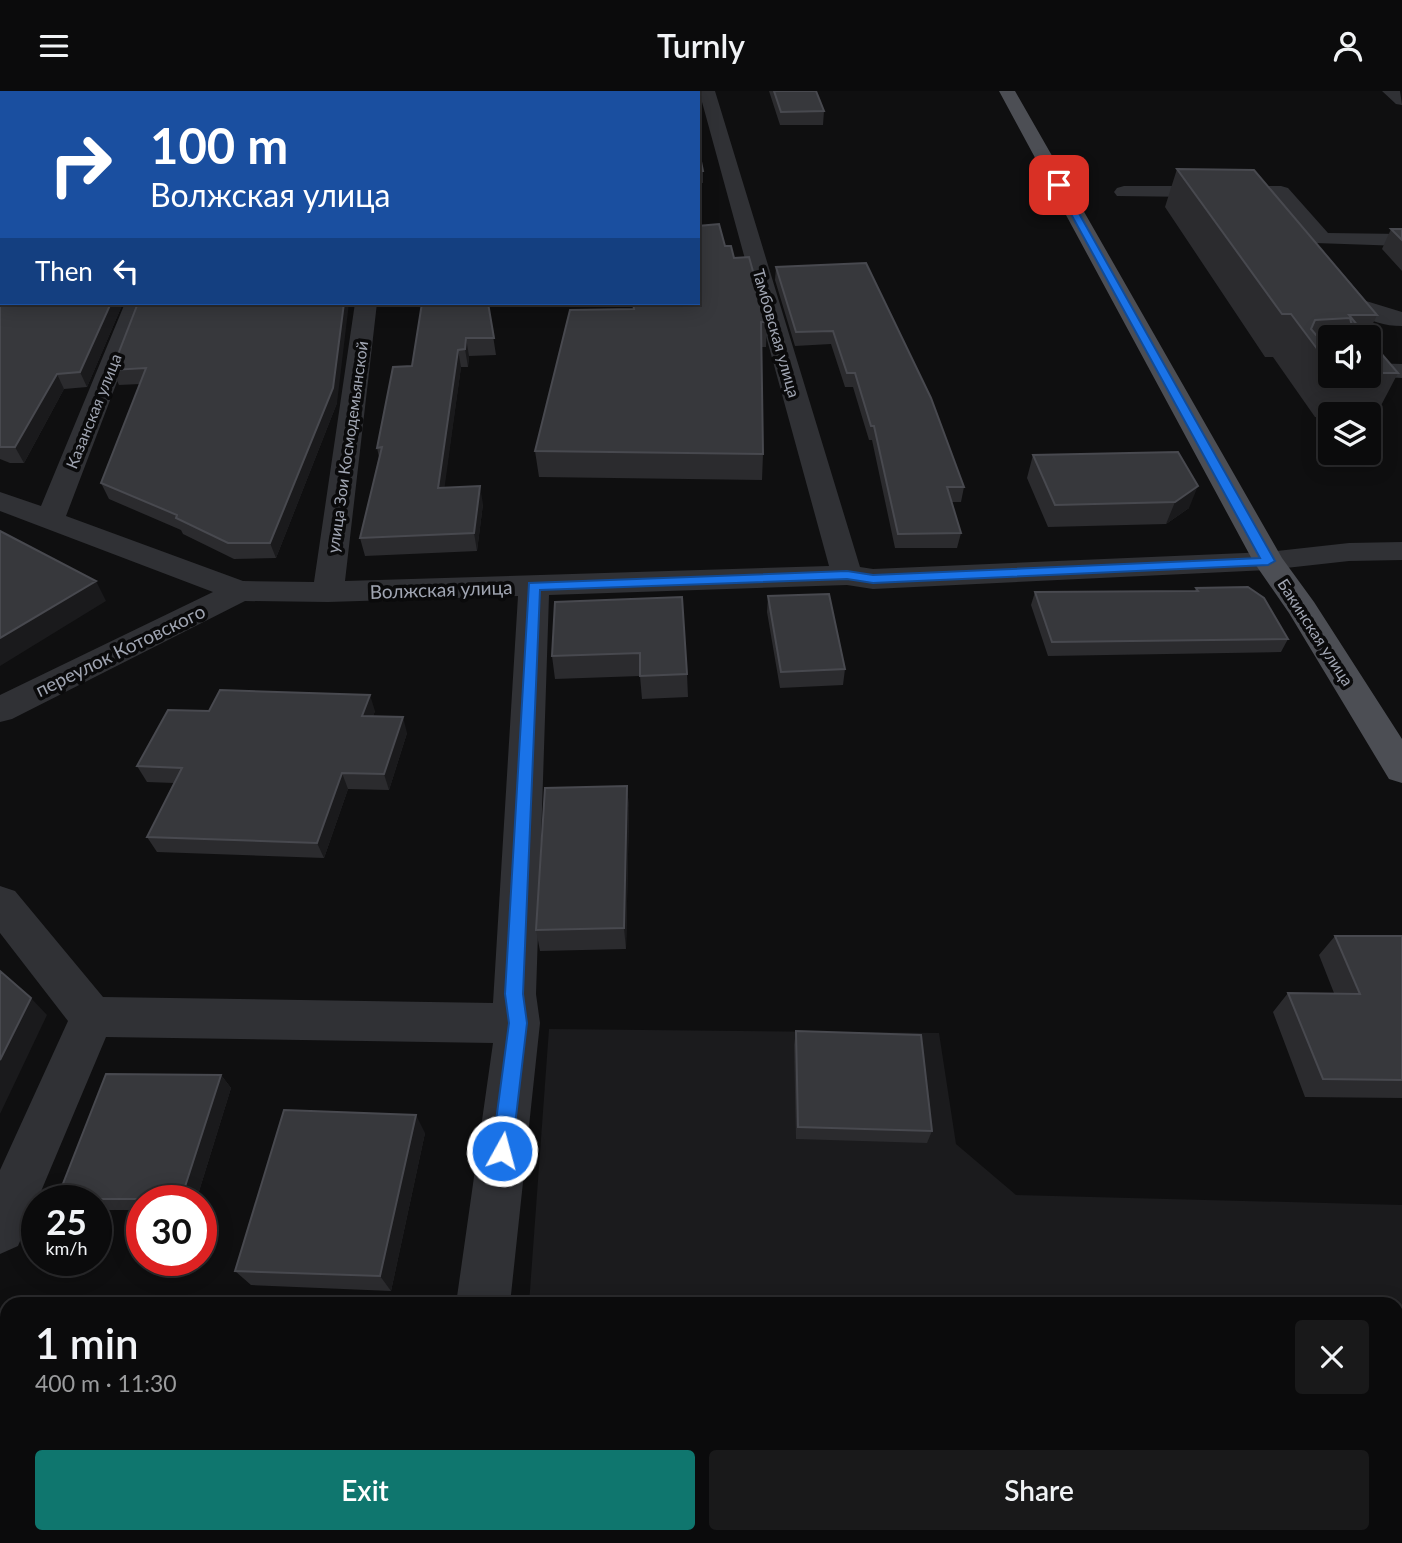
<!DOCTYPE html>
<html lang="en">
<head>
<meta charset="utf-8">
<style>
  body { margin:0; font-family:Lato,sans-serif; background:#19191a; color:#f1f3f6; height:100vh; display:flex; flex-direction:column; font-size:26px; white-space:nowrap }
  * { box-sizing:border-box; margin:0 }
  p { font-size:23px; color:#9a9b9d }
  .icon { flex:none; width:38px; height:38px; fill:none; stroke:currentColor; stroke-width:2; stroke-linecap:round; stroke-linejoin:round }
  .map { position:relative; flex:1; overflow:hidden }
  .details { position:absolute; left:0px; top:1206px; width:1404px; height:247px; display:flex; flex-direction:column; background:#0b0b0c; border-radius:21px 21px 0 0; box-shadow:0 4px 18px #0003,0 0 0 2px #2b2b2d }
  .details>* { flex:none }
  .guide { position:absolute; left:0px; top:0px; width:700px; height:214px; box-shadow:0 4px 18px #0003,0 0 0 2px #2b2b2d; background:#1a4fa0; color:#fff; overflow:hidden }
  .controls { position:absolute; left:1318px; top:234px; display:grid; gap:14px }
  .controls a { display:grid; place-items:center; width:63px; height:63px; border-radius:7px; background:#0b0b0c; box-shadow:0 4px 18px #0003,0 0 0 2px #2b2b2d; font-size:35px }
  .speed { position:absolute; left:21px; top:1094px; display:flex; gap:14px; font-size:35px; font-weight:700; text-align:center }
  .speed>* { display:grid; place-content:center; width:91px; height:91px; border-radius:50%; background:#0b0b0c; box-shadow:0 4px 18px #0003,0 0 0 2px #2b2b2d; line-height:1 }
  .speed small { font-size:18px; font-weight:400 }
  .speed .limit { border:10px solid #d22; background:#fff; color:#111 }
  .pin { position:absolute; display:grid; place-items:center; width:60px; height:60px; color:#fff; margin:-30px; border-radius:14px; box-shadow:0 4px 10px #0006 }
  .me { position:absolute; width:77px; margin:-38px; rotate:7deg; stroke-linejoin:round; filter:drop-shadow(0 0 5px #0008) }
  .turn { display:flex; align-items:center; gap:24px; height:147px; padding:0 35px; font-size:32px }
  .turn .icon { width:91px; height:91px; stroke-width:2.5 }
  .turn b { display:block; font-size:49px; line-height:60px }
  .then { display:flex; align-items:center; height:66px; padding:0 35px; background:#0003; gap:14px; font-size:26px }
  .round { display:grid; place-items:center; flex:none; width:74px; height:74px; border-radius:7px; background:#19191a }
  .summary { display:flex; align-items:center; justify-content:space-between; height:119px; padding:0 35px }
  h1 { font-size:42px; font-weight:600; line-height:52px }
  .primary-button { display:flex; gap:14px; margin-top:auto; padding:14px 35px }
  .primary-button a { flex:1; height:80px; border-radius:7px; background:#0f766e; color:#fff; font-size:28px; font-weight:600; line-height:80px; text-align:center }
  .primary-button a+a { background:#19191a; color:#f1f3f6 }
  header { display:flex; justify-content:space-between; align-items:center; height:91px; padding:0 35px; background:#0b0b0c; font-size:32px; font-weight:600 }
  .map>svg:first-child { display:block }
</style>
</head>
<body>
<header><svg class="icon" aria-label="menu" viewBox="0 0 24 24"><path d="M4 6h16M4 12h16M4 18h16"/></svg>Turnly<svg class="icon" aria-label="person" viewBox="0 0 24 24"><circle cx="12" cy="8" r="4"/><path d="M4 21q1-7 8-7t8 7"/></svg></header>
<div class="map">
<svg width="1402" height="1452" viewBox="0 0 1402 1452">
  <rect width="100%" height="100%" fill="#0f0f10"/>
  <path fill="#1b1b1d" d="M549 938 939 942 956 1053 1016 1104 1402 1114V1452H511L512 1446H1396V1213H529Z"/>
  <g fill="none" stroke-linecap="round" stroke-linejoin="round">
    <path fill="#303135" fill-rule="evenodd" d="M699 0H715L860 476 873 478 1268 461 1349 452 1402 451V469L1349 470 1268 479 873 498 847 494 549 504 536 903 540 932 510 1213H456L493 952 106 946 18 1155 0 1163V1079L68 930 0 842V795L15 800 103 906 493 912 518 505 328 511 245 510 12 628 0 631V604L213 501 0 420V401L41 415 125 212H147L66 425 243 490 314 491 355 212H377L345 490 829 475Z
      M1382 0H1400L1402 14 1396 13Z
      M1124 95H1281L1288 97 1328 142 1402 143V155L1315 152 1276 107 1117 105 1114 101 1117 97Z
      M1335 181 1343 183 1366 210 1402 221V235C1367 235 1343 216 1324 188L1327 183Z
      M1368 272 1402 273V287L1363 285H1368Z
      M423 1446H483V1452H423Z"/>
    <path fill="#4c4e54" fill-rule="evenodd" d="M999 0H1015L1282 467 1314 511 1402 648V692L1389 688 1289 522 1253 470Z"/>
  </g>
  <path fill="#2b2b2e" d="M0 0H474V2H2V212H123L87 296 64 298 24 372H10L0 368Z
    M769 0H816L824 20 823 34H780Z
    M698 56 703 80V92H698Z
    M1177 78 1377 224 1367 245 1330 247V285H1368V247L1398 282 1375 326H1368V324H1330V326H1315L1273 266H1265L1165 116Z
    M1391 138H1402V180L1382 158Z
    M725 155 734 167 767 231 766 256H761L763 363 762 389 539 386 535 360 633 218V212H698Z
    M866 172 964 396 961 411H951L961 442 957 457H895L872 349H869L853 296H845L831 253 795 255 775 189 776 176Z
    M138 212 337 312 276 467 234 468 183 443 181 439 109 408 101 392 140 293 119 294 112 279Z
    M488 212 496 264 469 265 468 276H461L444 396 483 413 477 460 365 465 360 447 379 366 377 357 412 275Z
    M1178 361 1189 417 1166 433 1048 436 1027 387 1033 364Z
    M1196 497 1288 548 1281 561 1048 565 1031 514 1035 501 1195 500Z
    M768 505 845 578 843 594 780 597 767 521Z
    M555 511 687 583 688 606 642 608 640 585 555 588 552 565Z
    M209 620H375L373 625 407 642 389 699 348 698 324 767 157 761 147 746 174 692 147 691 137 675Z
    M627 695 629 717 626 858 540 860 536 839Z
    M1335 845H1402V1007L1305 1006 1273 921 1288 902H1334L1319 864Z
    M796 940 932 1040 927 1052 796 1048 794 954Z
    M221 984 231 997 196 1110H142V1119H96V1110H59L57 1108Z
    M425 1042 391 1200 251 1194 235 1180Z
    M0 1244H7V1362H0Z"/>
  <path fill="#1a1a1c" d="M111 212H123L87 296 80 281Z
    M344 212H349L337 312 276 467 270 452Z
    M466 247 469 265 468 276 465 258Z
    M458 259 461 276 442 415 438 397Z
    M57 283 64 298 24 372 15 356Z
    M480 395 483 413 477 460 474 442Z
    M1198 395 1189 417 1166 433 1175 411Z
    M96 490 106 510 0 575V547Z
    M370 604 375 620 367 641 362 625Z
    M403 626 407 642 389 699 384 683Z
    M342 682 348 698 324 767 317 752Z
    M627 695 629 717 626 858 624 837Z
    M31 907 47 924 0 1023V969Z
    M221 984 231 997 196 1110H183L181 1108Z
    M416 1024 425 1042 391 1200 380 1185Z
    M364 1446H374L373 1452H363Z"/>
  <path fill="#37383c" stroke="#48494f" stroke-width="2" fill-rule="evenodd" d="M0 0H472L471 2H2V212H111L80 281 57 283 15 356H0Z
    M558 0H687L688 2H557Z
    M774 0H816L824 20 781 21Z
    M698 56 703 80H698Z
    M1177 78 1254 79 1377 224H1349L1368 247H1330V275L1291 223H1282ZM1350 227 1353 239 1358 242 1356 245 1316 244 1311 238 1315 229Z
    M719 133 725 155H731L734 167 749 166 767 231H761L763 363 535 360 570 219 634 218 633 212H698V135Z
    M1391 138H1402V149Z
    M866 172 931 307 964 396H947L961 442 898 443 874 335H871L855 282H847L833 240 796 241 776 176Z
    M138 212H344L333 297 270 452H228L176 427 177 424 101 392 146 277 112 279Z
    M422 212H488L494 247H466L465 258 458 259 438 397 480 395 474 442 360 447 382 356 377 357 393 276 412 275Z
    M1368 247 1398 282H1368Z
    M1178 361 1198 395 1175 411 1055 414 1033 364Z
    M0 440 96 490 0 547Z
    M1248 496 1264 507 1288 548 1052 551 1035 501 1198 500 1196 497Z
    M829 503 845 578 781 581 768 505Z
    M682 506 687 583 640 585V562L552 565 555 511Z
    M220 599 370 604 362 625 403 626 384 683 342 682 317 752 147 746 182 677 137 675 168 619 209 620Z
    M627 695 624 837 536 839 545 697Z
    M1335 845H1402V989L1323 988 1288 902 1360 903Z
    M0 880 31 907 0 969Z
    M796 940 921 944 932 1040 798 1036Z
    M106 983 221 984 181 1108H57Z
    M284 1019 416 1024 380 1185 235 1180Z
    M0 1244H7V1356H0Z
    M220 1446H364L363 1452H219Z
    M674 1446H1220L1222 1452H674Z"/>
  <path fill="#1a73e8" stroke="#114b97" stroke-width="2" d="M1059 92 1063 94 1275 470 1268 474 873 492 847 488 540 499 523 903 527 932 512 1060 509 1067 502 1069 495 1067 492 1060 509 932 505 903 529 492 847 480 873 484 1260 467 1055 94Z"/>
  <g text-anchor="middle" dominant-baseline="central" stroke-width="7" stroke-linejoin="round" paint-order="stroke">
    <g font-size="16" fill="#a0a5b2" stroke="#0a0a0b">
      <text transform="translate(777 242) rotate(74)">Тамбовская улица</text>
      <text transform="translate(93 320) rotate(-68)">Казанская улица</text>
      <text transform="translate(347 356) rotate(-82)">улица Зои Космодемьянской</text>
      <text transform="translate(1316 541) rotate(57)">Бакинская улица</text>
    </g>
    <g font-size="19" fill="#a0a5b2" stroke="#0a0a0b">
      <text transform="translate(441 498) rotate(-2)">Волжская улица</text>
      <text transform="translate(120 559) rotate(-26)">переулок Котовского</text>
    </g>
  </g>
</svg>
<div class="controls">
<a><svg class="icon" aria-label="sound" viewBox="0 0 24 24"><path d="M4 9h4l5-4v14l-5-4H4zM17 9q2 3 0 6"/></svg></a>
<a><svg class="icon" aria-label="layers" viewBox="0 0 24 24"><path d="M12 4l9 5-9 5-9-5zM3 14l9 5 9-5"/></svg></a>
</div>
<div class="speed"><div>25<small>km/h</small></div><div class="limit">30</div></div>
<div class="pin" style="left:1059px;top:94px;background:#d93025"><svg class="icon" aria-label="arrive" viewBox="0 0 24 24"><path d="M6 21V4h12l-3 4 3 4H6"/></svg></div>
<svg class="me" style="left:502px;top:1060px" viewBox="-20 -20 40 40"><circle r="17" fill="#1a73e8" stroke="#fff" stroke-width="3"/><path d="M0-11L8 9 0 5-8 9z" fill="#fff"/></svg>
<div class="guide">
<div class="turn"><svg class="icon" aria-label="right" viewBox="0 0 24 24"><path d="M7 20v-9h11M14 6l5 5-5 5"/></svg><div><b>100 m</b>Волжская улица</div></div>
<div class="then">Then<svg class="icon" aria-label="left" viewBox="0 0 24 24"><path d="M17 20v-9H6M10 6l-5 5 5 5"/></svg></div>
</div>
<section class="details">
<div class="summary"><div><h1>1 min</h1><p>400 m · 11:30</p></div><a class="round"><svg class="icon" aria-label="close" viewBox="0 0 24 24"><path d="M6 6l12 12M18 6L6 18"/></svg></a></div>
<div class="primary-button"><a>Exit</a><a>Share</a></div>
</section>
</div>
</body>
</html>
